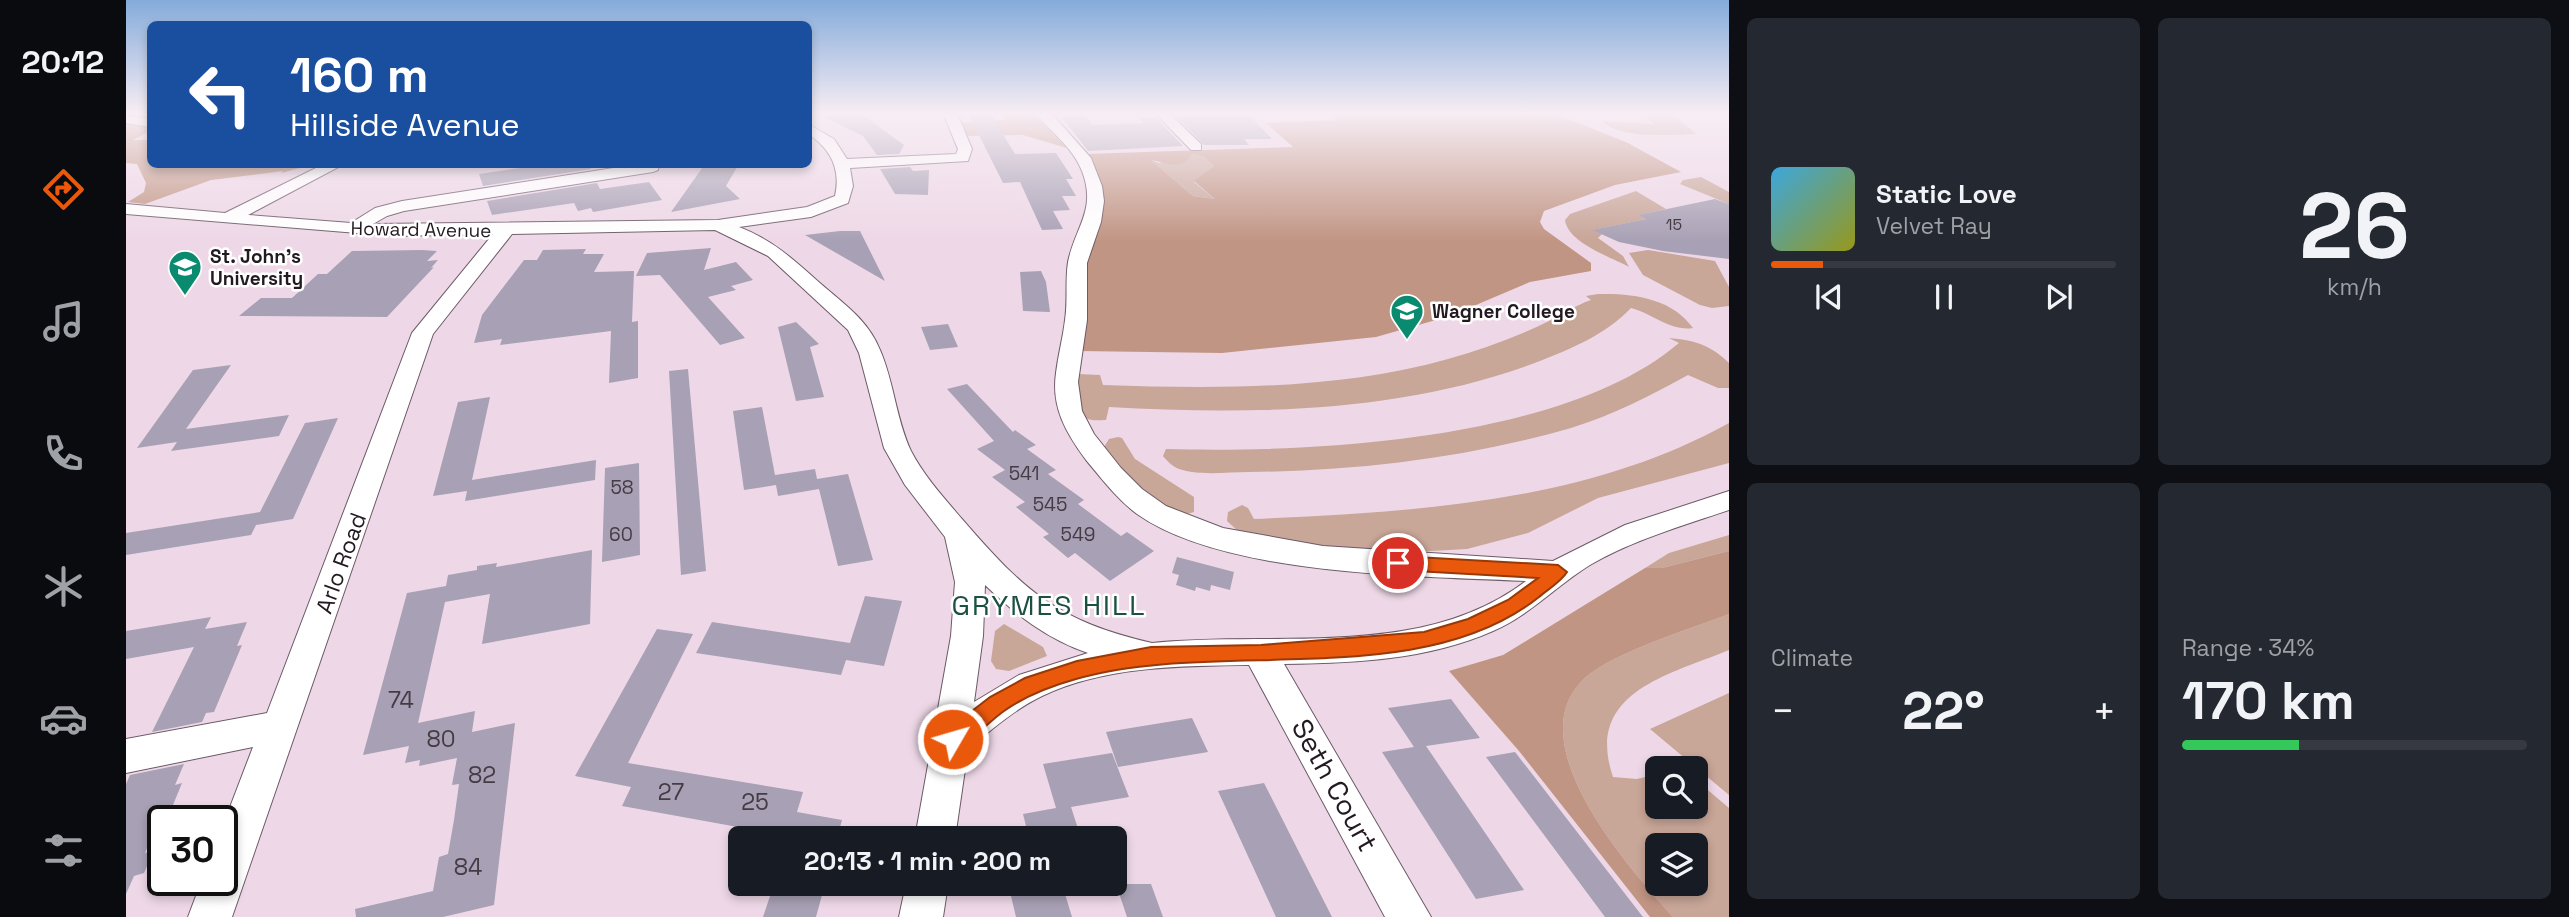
<!DOCTYPE html>
<meta charset="utf-8">
<style>
:root{--surface:#171b24;--page:#242831;--text:#f1f3f6;--muted:#9ea1a6;--line:#363941;--accent:#ea580c}
body{margin:0;font-family:"Space Grotesk",sans-serif;background:var(--page);color:var(--text);height:100vh;display:flex;flex-direction:column;font-size:26px;white-space:nowrap}
*{box-sizing:border-box;margin:0}
p{font-size:23px;color:var(--muted)}
.icon{flex:none;width:38px;height:38px;fill:none;stroke:currentColor;stroke-width:2;stroke-linecap:round;stroke-linejoin:round}
.map{position:relative;flex:1;overflow:hidden}
.panel{display:flex;flex-direction:column;gap:18px;padding:18px;background:#0d0f14;width:840px}
.panel>*{flex:none}
.guide{position:absolute;left:21px;top:21px;width:665px;height:147px;border-radius:10px;box-shadow:0 4px 10px #0003;background:#1a4fa0;color:#fff;overflow:hidden}
.controls{position:absolute;left:1519px;top:756px;display:grid;gap:14px}
.controls a{display:grid;place-items:center;width:63px;height:63px;border-radius:10px;background:var(--surface);box-shadow:0 4px 10px #0003;font-size:35px}
.speed{position:absolute;left:21px;top:805px;display:flex;gap:14px;font-size:35px;font-weight:700;text-align:center}
.speed>*{display:grid;place-content:center;width:91px;height:91px;border-radius:50%;background:var(--surface);box-shadow:0 4px 10px #0003;line-height:1}
.speed .limit{border:4px solid #111;border-radius:10px;background:#fff;color:#111}
.pin{position:absolute;display:grid;place-items:center;width:60px;height:60px;color:#fff;margin:-30px;border:4px solid #fff;border-radius:50%;box-shadow:0 2px 7px #0007}
.me{position:absolute;width:77px;margin:-38px;rotate:52deg;stroke-linejoin:round;filter:drop-shadow(0 0 5px #0008)}
.turn{display:flex;align-items:center;gap:24px;height:147px;padding:0 28px;font-size:32px}
.turn .icon{width:91px;height:91px;stroke-width:2.5}
.turn b{display:block;font-size:49px;line-height:60px}
.big{font-size:52px;font-weight:800;line-height:1.1}
.panel .widget{flex:1;display:flex;flex-direction:column;justify-content:center;gap:10px;min-width:0;padding:0 24px;border-radius:10px;background:var(--page)}
.panel .dial{align-items:center;gap:0}
.dial b{font-size:91px;line-height:1}
.song{display:flex;align-items:center;gap:21px}
.cover{width:84px;height:84px;border-radius:10px;background:linear-gradient(135deg,hsl(200 70% 55%),hsl(60 70% 35%))}
.played{height:7px;border-radius:4px;background:linear-gradient(90deg,var(--accent) 15%,var(--line) 15%)}
.keys{display:flex;justify-content:space-around;direction:ltr}
.heat{display:flex;justify-content:space-between;align-items:center;font-size:38px;direction:ltr}
.charge{height:10px;border-radius:5px;background:linear-gradient(90deg,#34c759 34%,var(--line) 0)}
.panel .tiles{flex:1;display:grid;gap:18px;grid-template-columns:repeat(2,1fr)}
.trip{position:absolute;left:602px;top:826px;width:399px;height:70px;border-radius:10px;background:var(--surface);box-shadow:0 4px 10px #0003;font-weight:800;line-height:70px;text-align:center}
main{display:flex;flex:1;min-height:0}
.tab-bar{display:flex;flex-direction:column;width:126px;justify-content:space-around;align-items:center;background:#090b0e;color:var(--muted)}
.tab-bar .icon{width:49px;height:49px}
.tab-bar .on{color:var(--accent)}
.tab-bar b{font-size:32px;color:var(--text)}
.map>svg:first-child{display:block}
.green{fill:#c8a698;fill-rule:evenodd}
.forest{fill:#c19583;fill-rule:evenodd}
.building{fill:#a8a0b4}
.lines{fill:none;stroke-linecap:round;stroke-linejoin:round}
.street-casing{stroke:#6c5a67;stroke-width:2}
.street{fill:#fff;fill-rule:evenodd}
.route{fill:#ea580c;stroke:#983908;stroke-width:2}
.labels{text-anchor:middle;stroke-width:5;stroke-linejoin:round;paint-order:stroke}
.far-number-label{font-size:16px;fill:#443c45}
.far-street-label{font-size:19px;fill:#221a20;stroke:#fff}
.far-poi-label{font-size:19px;font-weight:bold;fill:#221a20;stroke:#fff;text-anchor:start}
.number-label{font-size:19px;fill:#443c45}
.street-label{font-size:23px;fill:#221a20;stroke:#fff}
.near-number-label{font-size:23px;fill:#443c45}
.near-neighbourhood-label{font-size:28px;letter-spacing:2px;fill:#1c5042;stroke:#fff}
.near-street-label{font-size:28px;fill:#221a20;stroke:#fff}
</style>
<main>
<nav class="tab-bar">
<b>20:12</b>
<svg class="icon on" aria-label="directions" viewBox="0 0 24 24"><path d="M12 3l9 9-9 9-9-9zM9 14v-3h6M13 9l2 2-2 2"/></svg>
<svg class="icon" aria-label="music" viewBox="0 0 24 24"><path d="M9 18V5l10-2v13"/><circle cx="6" cy="18" r="3"/><circle cx="16" cy="16" r="3"/></svg>
<svg class="icon" aria-label="phone" viewBox="0 0 24 24"><path d="M5 4h4l2 5-3 2q2 4 5 5l2-3 5 2v4C11 20 4 13 5 4z"/></svg>
<svg class="icon" aria-label="climate" viewBox="0 0 24 24"><path d="M12 3v18M4 7l16 10M4 17L20 7"/></svg>
<svg class="icon" aria-label="car" viewBox="0 0 24 24"><path d="M5 17H2v-5l4-1 3-4h7l3 4 3 1v5h-3M9 17h6M6 11h13"/><circle cx="7" cy="17" r="2"/><circle cx="17" cy="17" r="2"/></svg>
<svg class="icon" aria-label="filters" viewBox="0 0 24 24"><path d="M4 7h16M4 17h16"/><circle cx="9" cy="7" r="2"/><circle cx="15" cy="17" r="2"/></svg>
</nav>
<div class="map">
<svg width="1603" height="917" viewBox="0 0 1603 917">
<rect width="100%" height="100%" fill="#eed8e7"/>
<path class="green" d="M1515,113C1548,113 1548,114 1570,134C1546,135 1492,139 1476,121L1528,124Z
M1066,154L1078,157L1088,166L1068,182L1089,199L1067,196L1025,160L1033,163Z
M1575,177L1603,192V204L1554,184L1557,180Z
M1510,191L1540,209L1513,215L1520,219L1467,230L1476,234L1472,238L1497,256L1503,267C1485,257 1442,243 1439,220L1444,214Z
M1522,250L1589,261L1603,287V306L1586,308L1574,305L1517,275L1503,253Z
M1472,294C1506,293 1546,298 1567,328C1546,332 1525,313 1505,308C1480,334 1447,348 1414,361C1278,413 1126,415 983,407L980,420C975,420 967,421 962,419C948,413 950,386 952,374L974,375L977,385C1090,389 1212,390 1322,359C1356,349 1391,337 1423,321C1437,314 1450,305 1465,300L1460,296Z
M1543,338C1568,340 1585,345 1603,363V388H1592L1562,375C1524,396 1487,415 1445,428C1340,458 1232,471 1123,472C1102,472 1073,476 1053,469C1047,467 1041,461 1037,456L1040,449C1186,453 1438,441 1553,343Z
M1603,423V463L1472,498L1402,533L1341,549L1287,552L1192,547L1112,531L1101,521L1102,512L1116,505L1122,508L1128,519C1288,512 1459,503 1603,423Z
M992,437L996,438L1009,459L1068,497V512L1054,516L1007,487L978,447L983,439Z
M1603,535V551L1536,568H1519L1543,553Z
M1603,614V650C1543,675 1458,692 1487,777L1511,779L1531,774V807H1570V780L1603,808V917H1547C1505,870 1395,748 1454,683C1480,654 1565,629 1603,614ZM1531,845H1570V884H1531Z
M878,624L917,647L921,656L883,671L870,669L865,661L869,631Z
M1603,693V795L1524,729Z"/>
<path class="forest" d="M875,113H907L941,148L897,135L839,136L833,123L880,120Z
M1202,113H1427L1500,142L1555,172L1489,185L1418,211L1414,222L1418,229L1465,263V271L1404,282L1324,316L1250,337L1096,353L951,351C953,325 951,296 956,270C967,217 998,210 959,154L1167,147L1140,123L1212,120ZM1066,154L1078,157L1088,166L1068,181L1089,199L1067,196L1025,160C1041,163 1056,171 1066,154Z
M0,122L24,126V131L7,140H24V164L185,165L155,173L157,171L85,180L19,204L2,202L18,192L20,183L11,164L0,163Z
M1603,551V614C1565,629 1480,654 1454,683C1395,748 1505,870 1547,917H1524L1393,751L1323,671L1377,655L1519,568H1536Z"/>
<path class="building" d="M690,113H734L778,145L773,154L751,155L737,136Z
M842,113H864L889,154L930,153L947,179H940L950,196H936L944,210L927,211L937,229L916,230L894,182L877,183Z
M959,116L967,125L1018,123L1014,118H1030L1057,146L962,151L936,117Z
M1124,116L1146,139H1118L1123,145H1078L1051,117Z
M422,164H463L465,169L357,186L353,174Z
M579,164H613L600,186L614,199L545,212Z
M784,167L787,171L803,170L802,195L769,194L754,169Z
M523,182L536,200L467,212L465,208L452,211L448,203L366,215L361,201L471,183L474,189Z
M1589,199L1603,204V259L1537,251L1493,242L1466,230L1520,219L1512,215Z
M714,231H734L759,281L679,235Z
M585,248L578,270L610,262L627,280L605,286L610,290L582,297L619,338L594,345L534,275L510,276L521,253Z
M460,249L457,254H478L468,272L508,271L506,322L512,321V378L483,383L485,331L374,345L376,339L348,343L356,315L398,260H411L417,250Z
M296,250L311,251L301,261L312,260L305,268L308,267L261,317L113,316L135,298H166L192,274H201L226,251Z
M915,271L920,282L924,312L897,311L894,272Z
M670,322L693,344L684,347L698,397L670,401L652,327Z
M822,324L832,347L804,350L795,327Z
M105,365L60,429L163,415L153,436L45,451L51,442L11,448L67,370Z
M562,369L580,571L555,575L543,371Z
M841,384L887,432L889,430L910,445L901,449L930,470L922,474L958,500L952,504L995,536L1001,532L1028,551L984,581L949,553L942,558L917,537L923,534L890,507L899,502L866,477L879,470L851,449L868,441L821,389Z
M364,397L346,480L470,460L469,480L339,501L341,491L307,496L332,402Z
M636,407L649,475L689,469L691,479L722,474L747,560L712,566L693,489L652,496L650,485L618,490L607,411Z
M212,418L167,519L130,525L125,535L0,555V533L134,512L179,423Z
M513,463L514,555L476,562L479,468Z
M466,550L464,624L356,644L364,594L319,602L292,723L349,711L346,732L389,723L368,905L317,917H230L229,909L307,891L313,857L322,854L328,820L333,784L326,785L331,758L293,766L294,760L279,763L283,746L237,755L281,593L320,586L322,575L351,570V566L371,563L370,567Z
M1051,557L1108,572L1104,590L1085,585L1084,591L1070,587L1069,591L1050,585L1053,575L1046,573Z
M739,596L776,601L758,666L720,660L715,675L570,653L586,622L724,643Z
M85,617L79,629L121,622L111,646L116,645L88,712L80,713L76,722L26,732L68,647L0,659V631Z
M531,629L567,634L502,763L677,792L671,812L716,820L711,838H672L496,806L505,787L449,776Z
M1325,699L1354,738L1300,746L1398,890L1350,899L1256,752L1288,747L1262,708Z
M1066,718L1082,752L992,767L980,732Z
M1389,752L1517,917H1479L1360,757Z
M986,753L1003,797L945,807L955,838H903L897,814L930,808L917,764Z
M58,764L49,785L56,783L47,805L39,806L19,853L28,851L18,873L8,876L0,894V784L4,775Z
M1138,783L1178,862L1206,917H1150L1092,791Z
M648,884H699L690,917H637Z
M916,884H936L946,917H890L885,896L918,890Z
M990,884H1025L1037,917H1001Z"/>
<g class="lines">
<defs>
<path id="street" d="M817,113H831L846,149L842,161L724,168L727,186L722,203L685,217L613,227C647,240 668,260 695,284C718,304 742,320 754,350C768,382 770,419 785,451C798,476 818,498 836,519C898,591 931,621 1026,643C1148,630 1295,661 1400,581C1293,576 1099,576 1011,514C991,499 976,479 960,460C940,433 925,407 930,373C932,355 937,338 939,320C942,301 939,281 942,262C949,227 971,210 956,171C946,146 925,133 910,113H925L965,158L976,186L978,201L975,222L961,263V320L952,382L956,411L968,434L995,468L1016,489L1040,506L1097,528L1197,546L1427,561L1499,525L1603,491V510C1556,526 1507,540 1464,565C1430,586 1404,615 1367,631C1301,660 1229,663 1158,664L1305,917H1259L1123,665C1055,666 979,666 916,696C889,709 865,730 842,749L829,838H789L825,636L829,582L819,537L779,485L758,448L733,353L722,330L642,256L589,230L386,234L307,334L106,917H62L76,880H96V828L127,747L0,773V739L141,713L286,333L367,234L268,236L0,214V204L99,213L198,164H218L122,215L225,223L249,208L276,201L513,164H533L532,170L527,172L278,211L261,216L247,224L592,220L681,207L709,196C715,169 705,149 682,134V124L708,139L721,159L830,154L832,149ZM859,585C889,614 921,639 962,653L893,675L848,702L857,636Z
M1029,113H1043L1075,144V150H1065Z
M0,115L24,119V127L0,123Z
M780,884H822L817,917H773Z"/>
</defs>
<use href="#street" class="street-casing"/>
<use href="#street" class="street"/>
</g>
<linearGradient id="sky" x2="0" y2="1"><stop stop-color="#85abda"/><stop offset="0.47" stop-color="#f7edf4"/><stop offset="1" stop-color="#f7edf4" stop-opacity="0"/></linearGradient>
<rect width="1603" height="241" fill="url(#sky)"/>
<path class="route" d="M1272,556L1432,565L1441,572C1435,582 1422,589 1413,597C1293,693 1091,638 950,679C925,686 899,696 878,711C861,723 846,742 827,749L819,746L816,739L819,732L864,697L899,678L951,661L1025,647L1135,645L1298,632L1342,619L1382,600L1412,578L1272,570L1263,563Z"/>
<defs>
<symbol id="university-pin" viewBox="-11 -11 22 30"><path d="M0 17L-7.5 6A9.5 9.5 0 1 1 7.5 6Z" fill="#0a8b70" stroke="#fff"/><path d="M0-5L7-2L0 1L-7-2ZM-4 1L0 2.5L4 1V4Q0 6-4 4Z" fill="#fff"/></symbol>
</defs>
<g fill-rule="evenodd">
<use href="#university-pin" x="40" y="248" width="38" height="52"/>
<use href="#university-pin" x="1262" y="292" width="38" height="52"/>
</g>
<g class="labels">
<g class="far-number-label">
<text x="1548" y="230">15</text>
</g>
<g class="far-street-label">
<text transform="translate(295 229) rotate(1)" y="7">Howard Avenue</text>
</g>
<g class="far-poi-label">
<text x="84" y="263">St. John's<tspan x="84" dy="22">University</tspan></text>
<text x="1306" y="318">Wagner College</text>
</g>
<g class="number-label">
<text x="898" y="480">541</text>
<text x="496" y="494">58</text>
<text x="924" y="511">545</text>
<text x="495" y="541">60</text>
<text x="952" y="541">549</text>
</g>
<g class="street-label">
<text transform="translate(215 563) rotate(-70)" y="8">Arlo Road</text>
</g>
<g class="near-number-label">
<text x="275" y="708">74</text>
<text x="315" y="747">80</text>
<text x="356" y="783">82</text>
<text x="545" y="800">27</text>
<text x="629" y="810">25</text>
<text x="342" y="875">84</text>
</g>
<g class="near-neighbourhood-label">
<text x="923" y="615">GRYMES HILL</text>
</g>
<g class="near-street-label">
<text transform="translate(1209 785) rotate(61)" y="10">Seth Court</text>
</g>
</g>
</svg>
<div class="controls">
<a><svg class="icon" aria-label="search" viewBox="0 0 24 24"><circle cx="10" cy="10" r="6"/><path d="M15 15l6 6"/></svg></a>
<a><svg class="icon" aria-label="layers" viewBox="0 0 24 24"><path d="M12 4l9 5-9 5-9-5zM3 14l9 5 9-5"/></svg></a>
</div>
<div class="speed"><div class="limit">30</div></div>
<div class="pin" style="left:1272px;top:563px;background:#d93025"><svg class="icon" aria-label="arrive" viewBox="0 0 24 24"><path d="M6 21V4h12l-3 4 3 4H6"/></svg></div>
<svg class="me" style="left:827px;top:739px" viewBox="-20 -20 40 40"><circle r="17" fill="#ea580c" stroke="#fff" stroke-width="3"/><path d="M0-11L8 9 0 5-8 9z" fill="#fff"/></svg>
<div class="trip">20:13 · 1 min · 200 m</div>
<div class="guide">
<div class="turn"><svg class="icon" aria-label="left" viewBox="0 0 24 24"><path d="M17 20v-9H6M10 6l-5 5 5 5"/></svg><div><b>160 m</b>Hillside Avenue</div></div>
</div>
</div>
<section class="panel">
<div class="tiles">
<div class="widget">
<div class="song"><i class="cover"></i><div><b>Static Love</b><p>Velvet Ray</p></div></div>
<div class="played"></div>
<div class="keys"><svg class="icon" aria-label="previous" viewBox="0 0 24 24"><path d="M18 5L8 12l10 7zM5 5v14"/></svg><svg class="icon" aria-label="pause" viewBox="0 0 24 24"><path d="M8 5v14M16 5v14"/></svg><svg class="icon" aria-label="next" viewBox="0 0 24 24"><path d="M6 5l10 7-10 7zM19 5v14"/></svg></div>
</div>
<div class="widget dial"><b>26</b><p>km/h</p></div>
<div class="widget"><p>Climate</p>
<div class="heat"><a>−</a><b class="big">22°</b><a>+</a></div>
</div>
<div class="widget"><p>Range · 34%</p><b class="big">170 km</b><div class="charge"></div></div>
</div>
</section>
</main>
